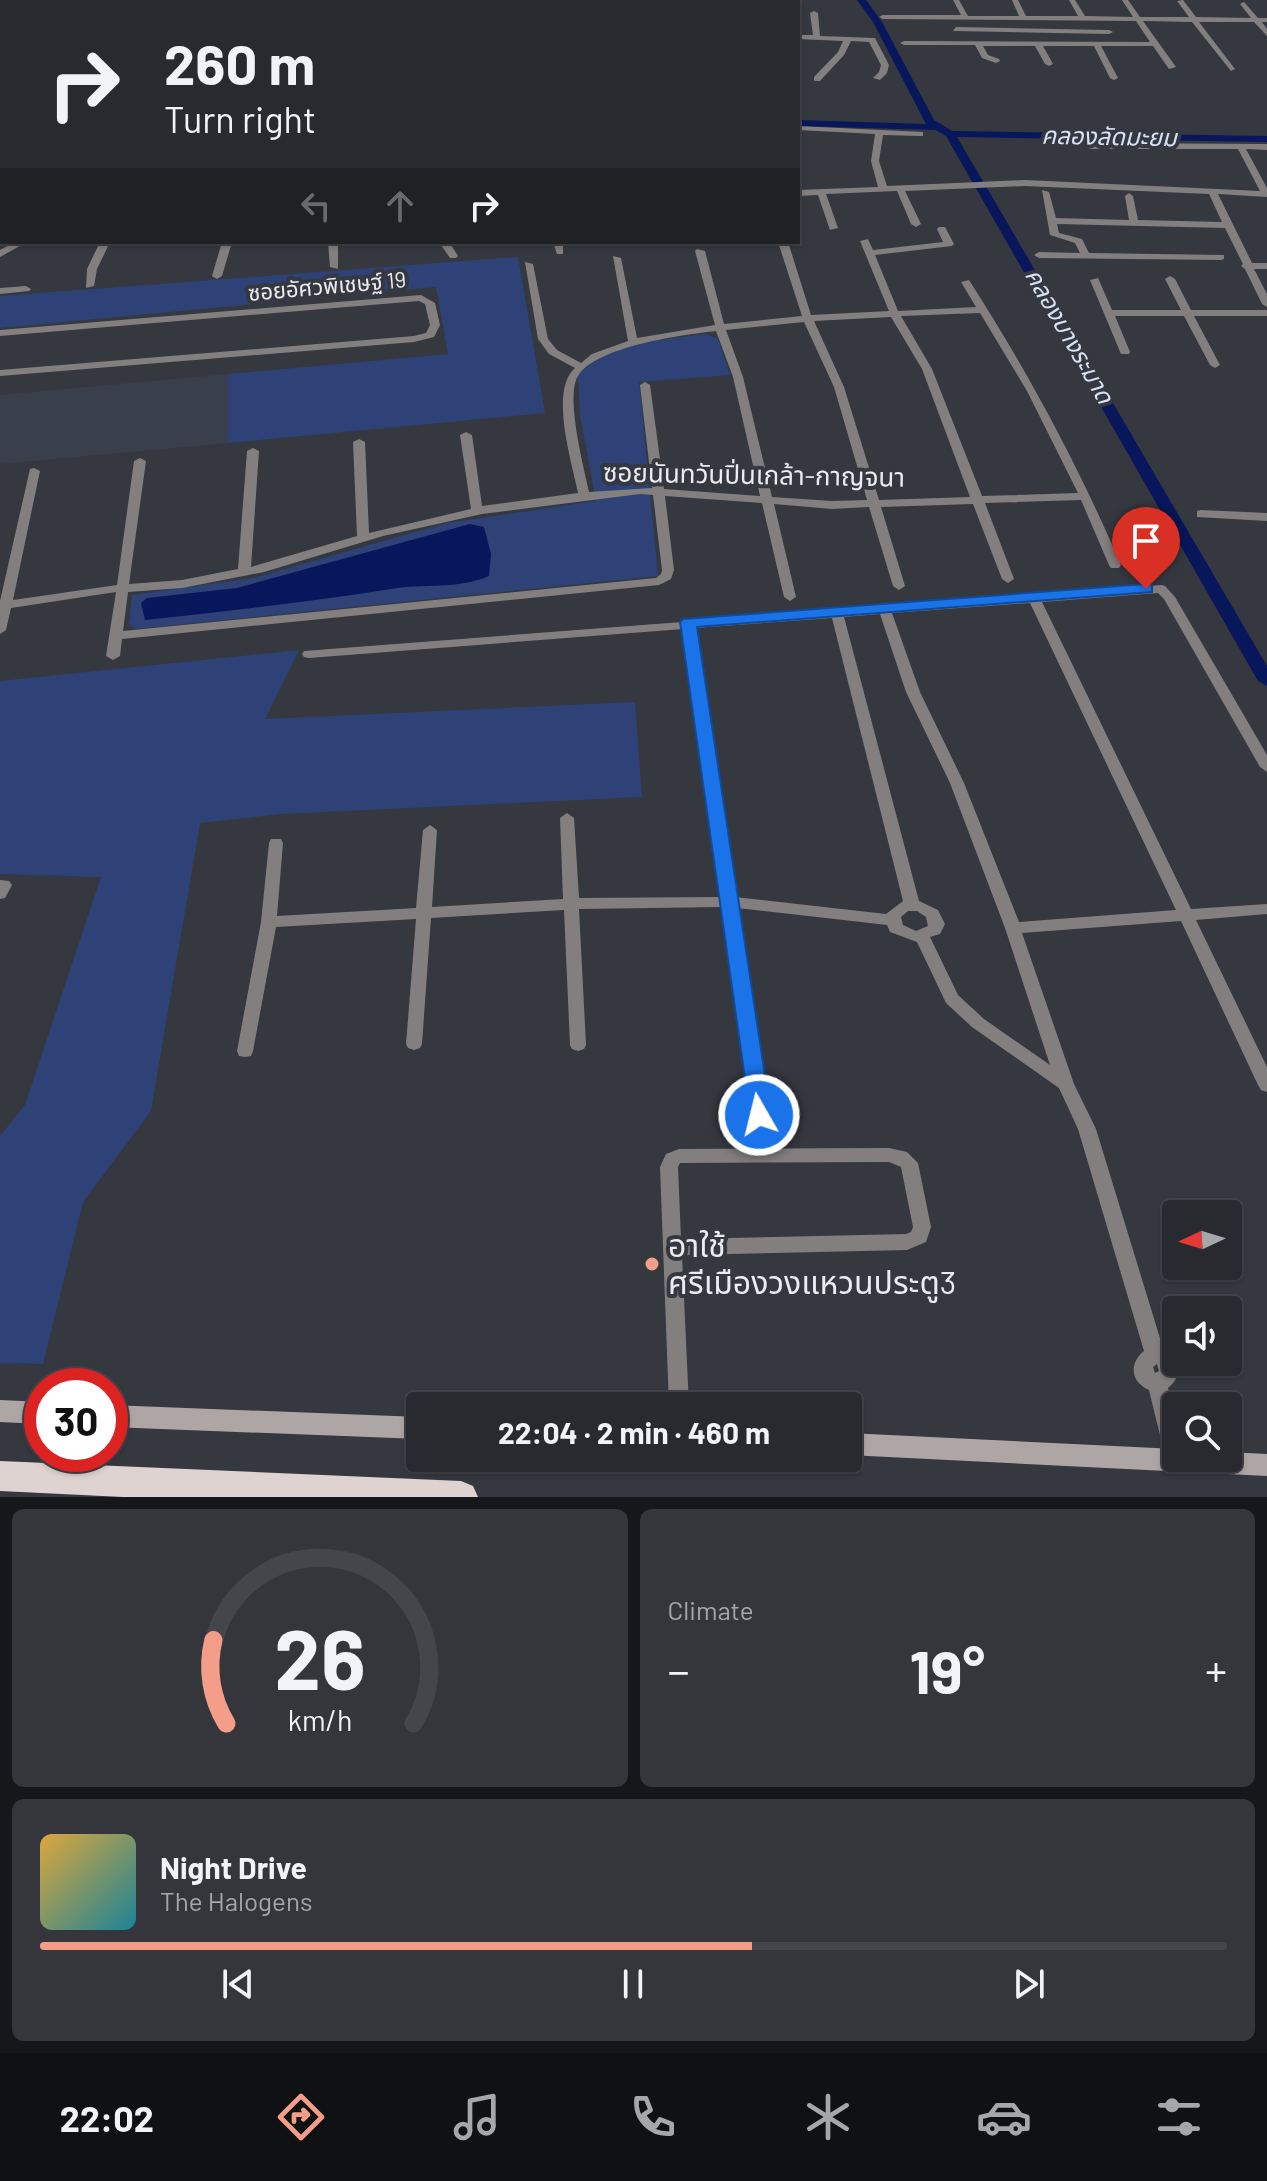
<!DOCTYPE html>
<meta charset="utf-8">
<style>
:root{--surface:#282a2f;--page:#34363b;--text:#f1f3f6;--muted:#a5a7aa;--line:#44464b;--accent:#f49e8a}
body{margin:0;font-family:Barlow,"Noto Sans Thai",sans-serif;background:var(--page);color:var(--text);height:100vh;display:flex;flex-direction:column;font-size:30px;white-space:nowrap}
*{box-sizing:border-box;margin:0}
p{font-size:26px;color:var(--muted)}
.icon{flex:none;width:44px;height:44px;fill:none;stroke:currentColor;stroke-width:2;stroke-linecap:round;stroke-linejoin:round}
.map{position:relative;height:1497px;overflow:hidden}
.panel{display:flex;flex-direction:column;gap:12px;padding:12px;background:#16171a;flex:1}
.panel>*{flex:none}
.top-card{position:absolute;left:0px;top:0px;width:800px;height:244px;box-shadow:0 2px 6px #0004,0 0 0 2px var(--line);background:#282a2f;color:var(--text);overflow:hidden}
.needle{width:52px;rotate:266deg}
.buttons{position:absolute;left:1162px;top:1200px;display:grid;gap:16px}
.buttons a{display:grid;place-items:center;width:80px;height:80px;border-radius:8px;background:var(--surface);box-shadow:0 2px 6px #0004,0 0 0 2px var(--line);font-size:40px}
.speed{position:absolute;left:24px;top:1368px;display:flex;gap:16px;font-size:40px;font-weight:700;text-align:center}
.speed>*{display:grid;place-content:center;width:104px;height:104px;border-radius:50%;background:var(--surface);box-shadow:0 2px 6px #0004,0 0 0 2px var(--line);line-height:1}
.speed .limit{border:12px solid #d22;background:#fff;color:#111}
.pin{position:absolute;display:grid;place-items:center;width:68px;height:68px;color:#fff;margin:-82px -34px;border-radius:50% 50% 50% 0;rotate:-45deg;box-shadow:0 0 8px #0007}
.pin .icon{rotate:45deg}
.me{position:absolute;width:88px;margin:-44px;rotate:352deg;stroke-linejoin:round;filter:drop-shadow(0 0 6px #0008)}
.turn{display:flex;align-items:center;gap:28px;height:168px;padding:0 32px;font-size:36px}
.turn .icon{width:104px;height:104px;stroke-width:2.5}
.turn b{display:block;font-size:56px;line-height:68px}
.lanes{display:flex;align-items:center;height:76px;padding:0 32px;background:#0003;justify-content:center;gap:40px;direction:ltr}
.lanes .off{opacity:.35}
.big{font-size:60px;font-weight:700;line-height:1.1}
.panel .card{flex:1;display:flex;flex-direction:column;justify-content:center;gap:12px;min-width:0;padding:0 28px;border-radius:12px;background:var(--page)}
.panel .dial{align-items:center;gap:0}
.dial svg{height:208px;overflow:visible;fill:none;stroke:var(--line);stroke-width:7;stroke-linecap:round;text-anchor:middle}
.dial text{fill:var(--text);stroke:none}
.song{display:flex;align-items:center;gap:24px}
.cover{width:96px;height:96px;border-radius:12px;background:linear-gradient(135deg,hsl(40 70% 55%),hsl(190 70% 35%))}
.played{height:8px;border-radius:4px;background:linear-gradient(90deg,var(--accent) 60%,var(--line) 60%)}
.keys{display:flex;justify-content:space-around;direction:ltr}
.heat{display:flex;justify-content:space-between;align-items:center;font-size:44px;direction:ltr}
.panel .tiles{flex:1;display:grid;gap:12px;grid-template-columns:1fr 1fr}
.card:last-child{grid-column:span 2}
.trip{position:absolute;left:406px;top:1392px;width:456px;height:80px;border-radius:8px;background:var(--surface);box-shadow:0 2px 6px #0004,0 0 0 2px var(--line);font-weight:700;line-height:80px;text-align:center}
.menu{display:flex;height:128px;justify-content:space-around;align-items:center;background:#101113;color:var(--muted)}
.menu .icon{width:56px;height:56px}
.menu .selected{color:var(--accent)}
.menu b{font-size:36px;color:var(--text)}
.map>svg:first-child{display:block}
.built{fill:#3a3f4c}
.green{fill:#2e4278}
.water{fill:#08165b}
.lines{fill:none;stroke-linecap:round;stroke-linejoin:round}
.canal{fill:#08165b;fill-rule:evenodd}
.minor{fill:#837f7e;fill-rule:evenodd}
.secondary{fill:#aea6a5;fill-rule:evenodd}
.trunk{fill:#ded3d0;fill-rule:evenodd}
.route{fill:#1a73e8;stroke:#114b97;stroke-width:2}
.poi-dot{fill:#f49e8a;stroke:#35383f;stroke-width:3}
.labels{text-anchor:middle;stroke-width:8;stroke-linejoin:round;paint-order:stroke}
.far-street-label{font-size:22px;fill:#eaecf1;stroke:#35383f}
.far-water-label{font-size:24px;font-style:italic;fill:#d8e2f7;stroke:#35383f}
.street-label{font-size:26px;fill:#eaecf1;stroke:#35383f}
.near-poi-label{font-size:32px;fill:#eaecf1;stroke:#35383f;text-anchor:start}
</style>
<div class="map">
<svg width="1267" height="1497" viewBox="0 0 1267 1497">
<rect width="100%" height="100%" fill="#35383f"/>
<path class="built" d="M228,374V443L0,464V395Z"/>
<path class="green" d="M518,257L545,413L228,443V374L448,354L436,287L0,328V296Z
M706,334L718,339L730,375L639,382L658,576L136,629L129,624L132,595L253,578L447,523L596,501L580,415L578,375C611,342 661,340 706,334Z
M299,650L265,719L635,702L642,797L281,814L200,823L151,1111L83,1202L43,1364L0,1363V1136L25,1105L101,877L0,874V681Z"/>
<path class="water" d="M470,524L484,527L491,554L489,576C456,590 425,583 391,589C309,602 227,611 145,620L141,603L147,598L237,588Z"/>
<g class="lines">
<path class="canal" d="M857,0H866L882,22L934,120L952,131L1267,136V142L957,137L1267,666V686L1258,681L946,136L936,130L798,126V120L926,124L873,22Z
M0,70H2V76H0Z"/>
<path class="minor" d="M953,0H959L968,16H1019L1012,0H1018L1026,16H1078L1069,0H1075L1085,16L1133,17L1122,0H1128L1140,17H1189L1177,1L1183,0L1196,17L1251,18L1240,4L1244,2L1258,18H1267V22H1262L1267,29V36L1254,22H1199L1235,69L1231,71L1192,22L1143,21L1176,67L1169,69L1153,46H1101L1118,78L1114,80L1110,78L1094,46H1043L1053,64L1049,66L1045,64L1035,46H983L988,55L999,59L1000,61L996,63L982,58L975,45H904L900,43L904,41L1150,42L1136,21L883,19L879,17L883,15H961Z
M814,11L818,13L820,36L875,38L889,65L887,73L880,80L873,78L879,72L881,65L869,42L851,41L844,55L820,81H814V77L838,52L843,41L798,39V35H813L810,13Z
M0,16H2L0,21Z
M956,27L1109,30L1113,32L1109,34L953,31Z
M0,49H2V53H0Z
M798,126L923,132V136H920L883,135L879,161L887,186L1025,180L1260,191L1238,149H1090L1086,146L1090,143L1267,144V150L1246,149L1267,188V197L1218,194L1252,263H1267V269H1254L1267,294V307L1262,304L1245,269L1241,266L1243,264L1225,228L1057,224L1059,233L1082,239L1089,253L1224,255V259L1221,260L1039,258L1034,255L1039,252L1080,253L1075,243L1050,235L1042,190L1049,192L1056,218L1129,220L1125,196L1129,193L1133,196L1138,220L1222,222L1209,194L1025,186L905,191L921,224L916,227L911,224L897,191L826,194L838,228L830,230L818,195L798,196V190L878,187L871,161L875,134L798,130Z
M0,190H2V196H0Z
M939,227H945L954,244L952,246L875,255L898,311L976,307L961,282L969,280C1028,372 1078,465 1121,565L1119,568H1111L1109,565L1081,500L985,503L1014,579L1008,583L1002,579L973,504L881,507L905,586L899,590L893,586L869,507L832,509L774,504L796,597L790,601L784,597L762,503L665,496L674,570L671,579L659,585L122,639L120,656L113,660L106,656L116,592L11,608L6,630L0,634V601L30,469L34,468L40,471L13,600L117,585L134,461L140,458L146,461L129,584L182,580L238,569L247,451L253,448L259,451L251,567L357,536L353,442L359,439L365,442L369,533L471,509L460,435L466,432L472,435L482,506L578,493C572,463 549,390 575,368L549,354L538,339L525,262L533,264L548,339L557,350L581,363L592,354L628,341L613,256L621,258L637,338L715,325L695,251L697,249L705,251L724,324L802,316L779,245L784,242L789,245L811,315L889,311L860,241L868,239L873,250L943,242L937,229ZM980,313L1027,391L1078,493L982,496L932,369L901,316ZM891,317L922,369L970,497L879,500L844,387L814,321ZM804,322L834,387L867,500L832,501L772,497L743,377L726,330ZM716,331L733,377L760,496L664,489L650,385L645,382L640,385L652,488L589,492C584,468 565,397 578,376C597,346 682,335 716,331ZM640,494L653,495L662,570L661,574L656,578L123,631L128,592L182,588L264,572L383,536L482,514Z
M15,242H27L0,257V250Z
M100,242H110L97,269L94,286L86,288L87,269Z
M222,242H232L222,276L217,279L212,276Z
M328,242H338V269L330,267Z
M439,242H449L458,256L456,258H450Z
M553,242H563V254H557Z
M1170,276L1175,279L1191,310H1267V316H1194L1220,365L1215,368L1210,365L1184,316H1115L1130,352L1129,354H1121L1090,280L1098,278L1112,310H1181L1165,279Z
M26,286L31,289L29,291L0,294V288Z
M421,295L435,303L440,325L434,337L414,342L0,376V370L414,336L426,333L430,325L425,304L419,301L0,336V330Z
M1201,510L1267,513V521L1197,517V511Z
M1161,585L1165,586L1175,597L1267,755V772L1260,767L1164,599L1158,593L1042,602L1191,909L1267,904V914L1196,920L1267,1067V1092L1261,1090L1258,1085L1181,921L1022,933L1074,1084L1096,1129L1163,1348C1181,1356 1184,1375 1168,1388L1176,1421V1458H1185L1182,1468L1175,1471L1168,1468L1149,1390C1130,1382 1129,1363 1144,1351L1078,1129L1059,1088L972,1027L946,1003L917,942L890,932L887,925L737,908L768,1115L765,1120L759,1122L753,1120L750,1115L721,907L579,909L586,1045L584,1049L578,1051L572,1049L570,1045L564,910L431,918L422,1044L420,1048L414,1050L408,1048L406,1044L416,919L276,927L253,1051L251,1056L245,1057L239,1056L237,1051L261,922L269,843L271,839H281L283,843L277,916L416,908L423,830L430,825L437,830L432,907L563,899L560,818L567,813L574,818L579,898L720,897L683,629L309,658L304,657L302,654L304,651L682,622L688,618L694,621ZM1030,603L1176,910L1019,922L964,783L920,692L892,613ZM880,614L906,692L950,783L1005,928L1050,1065L984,1019L958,995L930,937L940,934L945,924L938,910L919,901L844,617ZM832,618L903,901L886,914L735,897L695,628ZM908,911H917L926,917L928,926L916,931L903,925L901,917ZM1157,1364L1159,1371L1155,1373L1153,1367Z
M0,880L9,881L12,885L5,898L0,899Z
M889,1148L907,1152L918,1163L931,1227L926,1242L907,1250L682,1255L689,1406H669L660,1167L666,1154L679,1149ZM889,1162L901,1167L913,1227L911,1232L906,1234L681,1239L678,1167L680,1163Z"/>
<path class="secondary" d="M0,1400L42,1402V1424L0,1422Z
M110,1405L420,1417V1439L110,1427Z
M848,1433L1176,1449V1458H1228V1452L1267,1454V1476L848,1455Z"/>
<path class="trunk" d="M0,1461L461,1481L473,1486L478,1497H123L0,1491Z"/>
</g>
<path class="route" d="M1146,584L1152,585V592L697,627L771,1115L767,1121H751L680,622L683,619Z"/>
<circle class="poi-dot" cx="652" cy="1264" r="8"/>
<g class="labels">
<g class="far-street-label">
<text transform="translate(327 286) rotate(-5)" y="8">ซอยอัศวพิเชษฐ์ 19</text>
</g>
<g class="far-water-label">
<text transform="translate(1109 137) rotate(1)" y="8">คลองลัดมะยม</text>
<text transform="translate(1069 336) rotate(60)" y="8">คลองบางระมาด</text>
</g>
<g class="street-label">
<text transform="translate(754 475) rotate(1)" y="9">ซอยนันทวันปิ่นเกล้า-กาญจนา</text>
</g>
<g class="near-poi-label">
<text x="668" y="1257">อาใช้<tspan x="668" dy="37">ศรีเมืองวงแหวนประตู3</tspan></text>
</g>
</g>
</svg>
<div class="buttons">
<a><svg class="needle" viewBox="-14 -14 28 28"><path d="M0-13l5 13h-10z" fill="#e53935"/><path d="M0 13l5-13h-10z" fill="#a5a7aa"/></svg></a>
<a><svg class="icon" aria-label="sound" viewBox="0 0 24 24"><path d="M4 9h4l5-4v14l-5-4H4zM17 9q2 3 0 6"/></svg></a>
<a><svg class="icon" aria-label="search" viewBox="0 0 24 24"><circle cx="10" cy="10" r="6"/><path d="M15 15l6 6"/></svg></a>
</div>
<div class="speed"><div class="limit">30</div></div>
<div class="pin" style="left:1146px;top:589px;background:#d93025"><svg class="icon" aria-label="arrive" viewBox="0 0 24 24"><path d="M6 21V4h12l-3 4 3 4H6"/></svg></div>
<svg class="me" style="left:759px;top:1115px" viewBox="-20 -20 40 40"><circle r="17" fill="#1a73e8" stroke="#fff" stroke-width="3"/><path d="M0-11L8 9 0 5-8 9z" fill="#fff"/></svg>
<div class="trip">22:04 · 2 min · 460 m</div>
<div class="top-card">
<div class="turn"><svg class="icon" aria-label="right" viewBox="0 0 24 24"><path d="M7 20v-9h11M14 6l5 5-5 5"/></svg><div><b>260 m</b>Turn right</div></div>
<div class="lanes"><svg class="icon off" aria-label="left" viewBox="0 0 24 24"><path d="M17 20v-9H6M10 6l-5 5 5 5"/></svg><svg class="icon off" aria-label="ahead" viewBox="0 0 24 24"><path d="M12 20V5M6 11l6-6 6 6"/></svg><svg class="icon" aria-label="right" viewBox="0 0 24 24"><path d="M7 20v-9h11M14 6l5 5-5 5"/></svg></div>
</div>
</div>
<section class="panel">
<div class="tiles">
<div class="card dial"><svg viewBox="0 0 100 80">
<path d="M14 69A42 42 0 1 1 86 69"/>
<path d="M14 69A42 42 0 0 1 9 37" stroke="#f49e8a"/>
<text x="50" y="56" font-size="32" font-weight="700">26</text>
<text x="50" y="72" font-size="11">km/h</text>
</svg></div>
<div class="card"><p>Climate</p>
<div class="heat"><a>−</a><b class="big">19°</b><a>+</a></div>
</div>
<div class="card">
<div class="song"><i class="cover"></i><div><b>Night Drive</b><p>The Halogens</p></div></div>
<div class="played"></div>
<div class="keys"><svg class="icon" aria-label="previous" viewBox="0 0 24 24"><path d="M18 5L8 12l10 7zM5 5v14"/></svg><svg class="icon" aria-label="pause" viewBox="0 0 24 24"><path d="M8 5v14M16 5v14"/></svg><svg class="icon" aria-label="next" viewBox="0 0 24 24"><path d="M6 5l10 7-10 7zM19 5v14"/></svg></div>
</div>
</div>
</section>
<nav class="menu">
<b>22:02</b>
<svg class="icon selected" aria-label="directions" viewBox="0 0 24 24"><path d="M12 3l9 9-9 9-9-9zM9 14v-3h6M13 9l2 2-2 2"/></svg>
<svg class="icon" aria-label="music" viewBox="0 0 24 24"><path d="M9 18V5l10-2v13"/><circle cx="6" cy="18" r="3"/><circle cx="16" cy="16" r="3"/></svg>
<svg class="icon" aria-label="phone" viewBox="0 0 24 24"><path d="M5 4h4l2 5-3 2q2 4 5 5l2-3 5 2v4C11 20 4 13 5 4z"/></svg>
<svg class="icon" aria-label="climate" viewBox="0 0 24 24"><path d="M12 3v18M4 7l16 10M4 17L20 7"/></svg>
<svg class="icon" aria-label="car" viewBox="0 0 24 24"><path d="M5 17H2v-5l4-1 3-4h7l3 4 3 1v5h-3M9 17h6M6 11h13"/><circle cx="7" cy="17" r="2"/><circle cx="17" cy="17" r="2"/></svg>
<svg class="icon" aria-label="filters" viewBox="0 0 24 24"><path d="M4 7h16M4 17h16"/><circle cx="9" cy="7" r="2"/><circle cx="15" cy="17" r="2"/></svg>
</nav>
